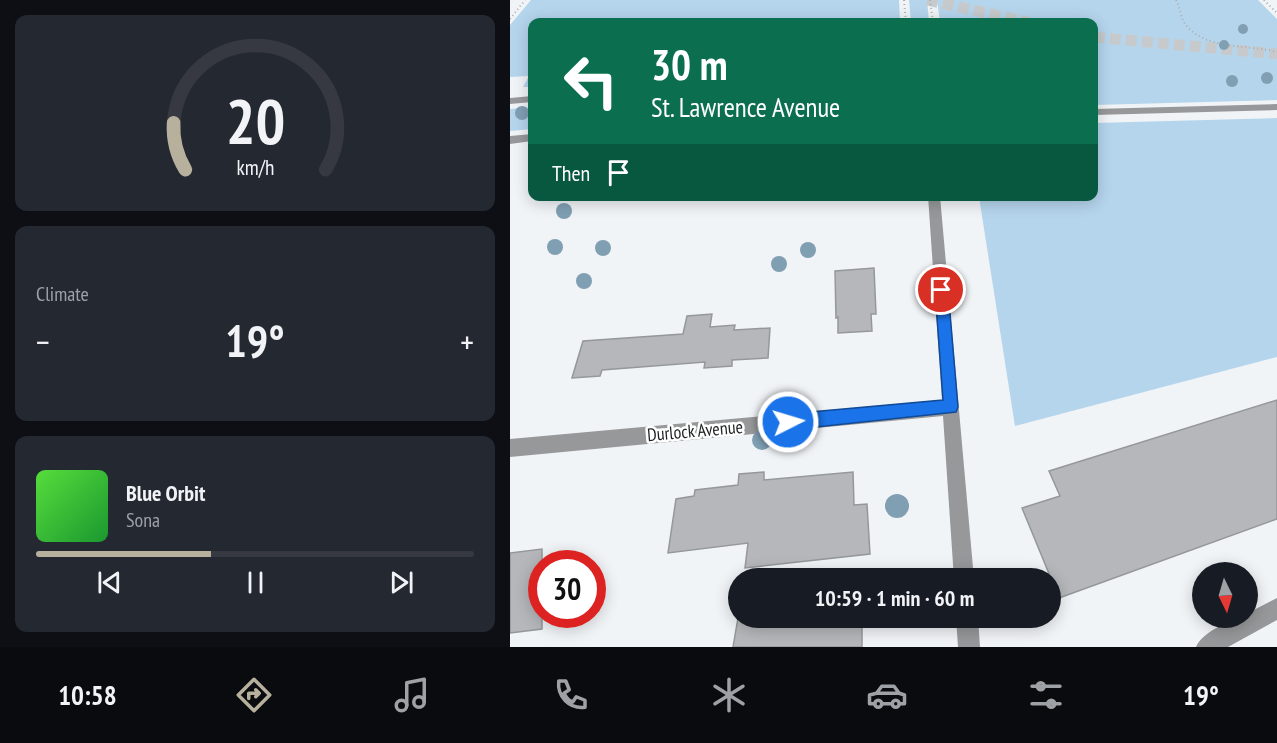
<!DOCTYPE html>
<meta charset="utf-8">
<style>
:root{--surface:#171b24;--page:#242831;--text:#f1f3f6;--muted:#9ea1a6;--line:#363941;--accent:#b7b09c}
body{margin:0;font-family:"PT Sans Narrow",sans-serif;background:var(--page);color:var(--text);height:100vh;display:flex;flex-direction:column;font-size:22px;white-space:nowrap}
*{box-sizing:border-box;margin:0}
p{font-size:20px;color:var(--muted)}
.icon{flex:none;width:33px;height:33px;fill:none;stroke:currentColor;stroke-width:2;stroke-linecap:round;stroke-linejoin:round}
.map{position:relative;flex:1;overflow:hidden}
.side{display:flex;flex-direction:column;gap:15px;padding:15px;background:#0d0f14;width:510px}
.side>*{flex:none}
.top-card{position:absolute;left:18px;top:18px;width:570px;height:183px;border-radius:12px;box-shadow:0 3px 15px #0003;background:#0b6e4f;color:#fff;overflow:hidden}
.needle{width:39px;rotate:175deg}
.controls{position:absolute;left:682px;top:562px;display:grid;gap:12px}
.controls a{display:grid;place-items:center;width:66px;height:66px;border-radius:50%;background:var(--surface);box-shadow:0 3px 15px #0003;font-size:30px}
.speed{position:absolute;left:18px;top:550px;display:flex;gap:12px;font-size:30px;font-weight:700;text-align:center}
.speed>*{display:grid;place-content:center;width:78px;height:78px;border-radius:50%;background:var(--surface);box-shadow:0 3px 15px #0003;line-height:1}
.speed .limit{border:9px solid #d22;background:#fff;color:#111}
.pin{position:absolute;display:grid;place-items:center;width:51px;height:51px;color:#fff;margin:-26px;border:3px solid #fff;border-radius:50%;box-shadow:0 2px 6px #0007}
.me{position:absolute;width:66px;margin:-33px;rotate:85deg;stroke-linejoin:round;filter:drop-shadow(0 0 4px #0008)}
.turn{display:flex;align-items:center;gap:21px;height:126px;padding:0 24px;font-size:27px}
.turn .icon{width:78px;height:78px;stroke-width:2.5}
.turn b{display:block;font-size:42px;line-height:51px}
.then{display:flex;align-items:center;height:57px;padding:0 24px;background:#0003;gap:12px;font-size:22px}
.big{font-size:45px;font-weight:700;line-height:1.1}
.side .tile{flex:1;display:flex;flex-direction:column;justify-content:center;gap:9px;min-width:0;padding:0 21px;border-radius:12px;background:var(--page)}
.side .dial{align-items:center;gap:0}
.dial svg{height:156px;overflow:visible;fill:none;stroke:var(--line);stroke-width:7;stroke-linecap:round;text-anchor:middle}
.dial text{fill:var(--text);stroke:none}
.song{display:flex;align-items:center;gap:18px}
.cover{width:72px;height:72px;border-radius:9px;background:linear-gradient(135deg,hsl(110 70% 55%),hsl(130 70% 35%))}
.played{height:6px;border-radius:3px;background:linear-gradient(90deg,var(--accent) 40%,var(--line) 40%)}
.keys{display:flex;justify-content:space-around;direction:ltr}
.heat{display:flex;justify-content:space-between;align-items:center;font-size:33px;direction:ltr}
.trip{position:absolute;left:218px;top:568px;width:333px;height:60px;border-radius:30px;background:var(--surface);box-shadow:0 3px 15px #0003;font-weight:700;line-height:60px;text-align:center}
.tab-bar{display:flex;height:96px;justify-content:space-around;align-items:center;background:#090b0e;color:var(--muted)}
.tab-bar .icon{width:42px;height:42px}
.tab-bar .current{color:var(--accent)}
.tab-bar b{font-size:27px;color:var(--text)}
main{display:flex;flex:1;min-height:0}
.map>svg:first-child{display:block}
.green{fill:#b5d5ed}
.building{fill:#b5b7ba;stroke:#95989a;stroke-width:1.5}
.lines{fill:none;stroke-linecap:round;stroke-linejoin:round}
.highway-tunnel{stroke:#c7cacc;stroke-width:11;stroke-dasharray:11 5;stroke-linecap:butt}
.path{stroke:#abadb0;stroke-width:2;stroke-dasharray:1 3;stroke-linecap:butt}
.lane{fill:#979899;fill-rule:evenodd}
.street{fill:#979899;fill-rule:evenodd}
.tree{fill:#809fb3}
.route{fill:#1a73e8;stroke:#114b97;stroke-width:1.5}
.labels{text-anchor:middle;stroke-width:5;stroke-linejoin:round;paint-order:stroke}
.street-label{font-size:18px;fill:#1f2021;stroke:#fff}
</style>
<main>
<section class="side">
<div class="tile dial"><svg viewBox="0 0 100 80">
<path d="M14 69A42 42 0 1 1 86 69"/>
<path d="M14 69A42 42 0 0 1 8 45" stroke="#b7b09c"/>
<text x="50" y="56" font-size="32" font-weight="700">20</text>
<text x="50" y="72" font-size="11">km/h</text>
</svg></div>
<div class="tile"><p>Climate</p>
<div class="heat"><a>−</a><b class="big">19°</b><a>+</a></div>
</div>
<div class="tile">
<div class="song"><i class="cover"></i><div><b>Blue Orbit</b><p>Sona</p></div></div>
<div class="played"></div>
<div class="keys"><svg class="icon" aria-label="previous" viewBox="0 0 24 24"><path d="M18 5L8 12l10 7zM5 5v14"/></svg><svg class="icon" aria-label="pause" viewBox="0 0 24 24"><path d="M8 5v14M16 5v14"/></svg><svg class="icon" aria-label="next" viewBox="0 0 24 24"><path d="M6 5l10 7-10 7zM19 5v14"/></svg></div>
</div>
</section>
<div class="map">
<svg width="767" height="647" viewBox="0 0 767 647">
<rect width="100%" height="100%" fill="#f1f4f7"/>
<path class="green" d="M21,0H389L390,22H22V87H13L19,76L0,77V25Z
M399,0H417L419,22H401Z
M427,0H748L767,19V100L584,105V22H430Z
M22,107V129L0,131V109Z
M767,118V357L505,426L469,197L584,196V123Z"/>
<path class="building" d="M364,268L366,314H361L362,331L328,333V317L326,318L325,271Z
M202,314L200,327L225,325L224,330L260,328L258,358L222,360V366L194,368L195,362L92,370L90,376L62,378L73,341L173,334L177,316Z
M767,400V519L549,598L512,508L550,496L539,471Z
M254,472V480L343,472L344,505L357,504L360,554L235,568L238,543L158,553L166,499L184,496L185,490L228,485L229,474Z
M32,549V629L0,633V553Z
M228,618H352V647H223Z"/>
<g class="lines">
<path class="highway-tunnel" d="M417,0L518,22
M584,37L767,54"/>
<path class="path" d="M394,0L396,22
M420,0L423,22
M666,0C670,7 670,15 674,22C692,51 739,44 767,52
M754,0L767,13
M0,19L15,0"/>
<path class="lane" d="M767,104V110L584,115V109Z"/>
<path class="street" d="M22,96V102L0,104V98Z
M22,134V141L0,144V136Z
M418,196H430L464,579H444L433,416L0,457V439L432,400Z
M767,598V620L718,647H686C692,632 722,618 738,618V613Z
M446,618H468L470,647H448Z"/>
</g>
<g class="tree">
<circle cx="733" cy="29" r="5"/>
<circle cx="714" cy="45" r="5"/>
<circle cx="757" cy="78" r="6"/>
<circle cx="722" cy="81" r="6"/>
<circle cx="12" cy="113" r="7"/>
<circle cx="54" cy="211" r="8"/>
<circle cx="45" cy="247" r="8"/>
<circle cx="93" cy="248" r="8"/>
<circle cx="298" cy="250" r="8"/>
<circle cx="269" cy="264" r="8"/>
<circle cx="74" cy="281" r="8"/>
<circle cx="252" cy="440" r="10"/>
<circle cx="387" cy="506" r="12"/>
</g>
<path class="route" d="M431,285L438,290L448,407L446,412L278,430L273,427L271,422L273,417L278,414L433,400L425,290Z"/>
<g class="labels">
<g class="street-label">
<text transform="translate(185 431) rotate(-5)" y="6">Durlock Avenue</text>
</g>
</g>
</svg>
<div class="controls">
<a><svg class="needle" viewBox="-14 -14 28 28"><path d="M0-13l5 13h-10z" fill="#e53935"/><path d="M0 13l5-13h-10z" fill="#9ea1a6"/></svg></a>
</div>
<div class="speed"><div class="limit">30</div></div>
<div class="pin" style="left:431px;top:290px;background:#d93025"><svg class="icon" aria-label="arrive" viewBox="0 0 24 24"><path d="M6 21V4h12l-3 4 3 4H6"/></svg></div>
<svg class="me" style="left:278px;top:422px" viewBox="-20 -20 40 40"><circle r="17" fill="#1a73e8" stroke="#fff" stroke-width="3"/><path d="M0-11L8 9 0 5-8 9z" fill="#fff"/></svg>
<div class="trip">10:59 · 1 min · 60 m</div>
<div class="top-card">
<div class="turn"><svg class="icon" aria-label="left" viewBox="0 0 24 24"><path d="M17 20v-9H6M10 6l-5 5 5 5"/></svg><div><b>30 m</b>St. Lawrence Avenue</div></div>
<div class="then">Then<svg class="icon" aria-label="arrive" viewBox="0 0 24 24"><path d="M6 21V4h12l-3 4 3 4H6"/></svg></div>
</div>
</div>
</main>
<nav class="tab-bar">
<b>10:58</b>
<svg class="icon current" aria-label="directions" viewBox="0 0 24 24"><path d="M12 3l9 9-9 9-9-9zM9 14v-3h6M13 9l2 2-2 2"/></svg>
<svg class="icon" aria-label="music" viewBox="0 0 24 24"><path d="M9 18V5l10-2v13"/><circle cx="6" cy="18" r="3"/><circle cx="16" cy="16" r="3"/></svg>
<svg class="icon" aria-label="phone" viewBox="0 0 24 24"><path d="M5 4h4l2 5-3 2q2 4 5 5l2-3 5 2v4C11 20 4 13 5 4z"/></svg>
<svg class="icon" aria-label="climate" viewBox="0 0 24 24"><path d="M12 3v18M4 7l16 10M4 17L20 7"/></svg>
<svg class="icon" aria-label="car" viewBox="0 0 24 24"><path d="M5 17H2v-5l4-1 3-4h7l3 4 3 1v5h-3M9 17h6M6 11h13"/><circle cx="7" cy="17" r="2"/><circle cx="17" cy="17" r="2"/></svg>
<svg class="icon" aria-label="filters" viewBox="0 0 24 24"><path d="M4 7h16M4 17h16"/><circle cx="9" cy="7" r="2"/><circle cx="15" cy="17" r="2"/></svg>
<b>19°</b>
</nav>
